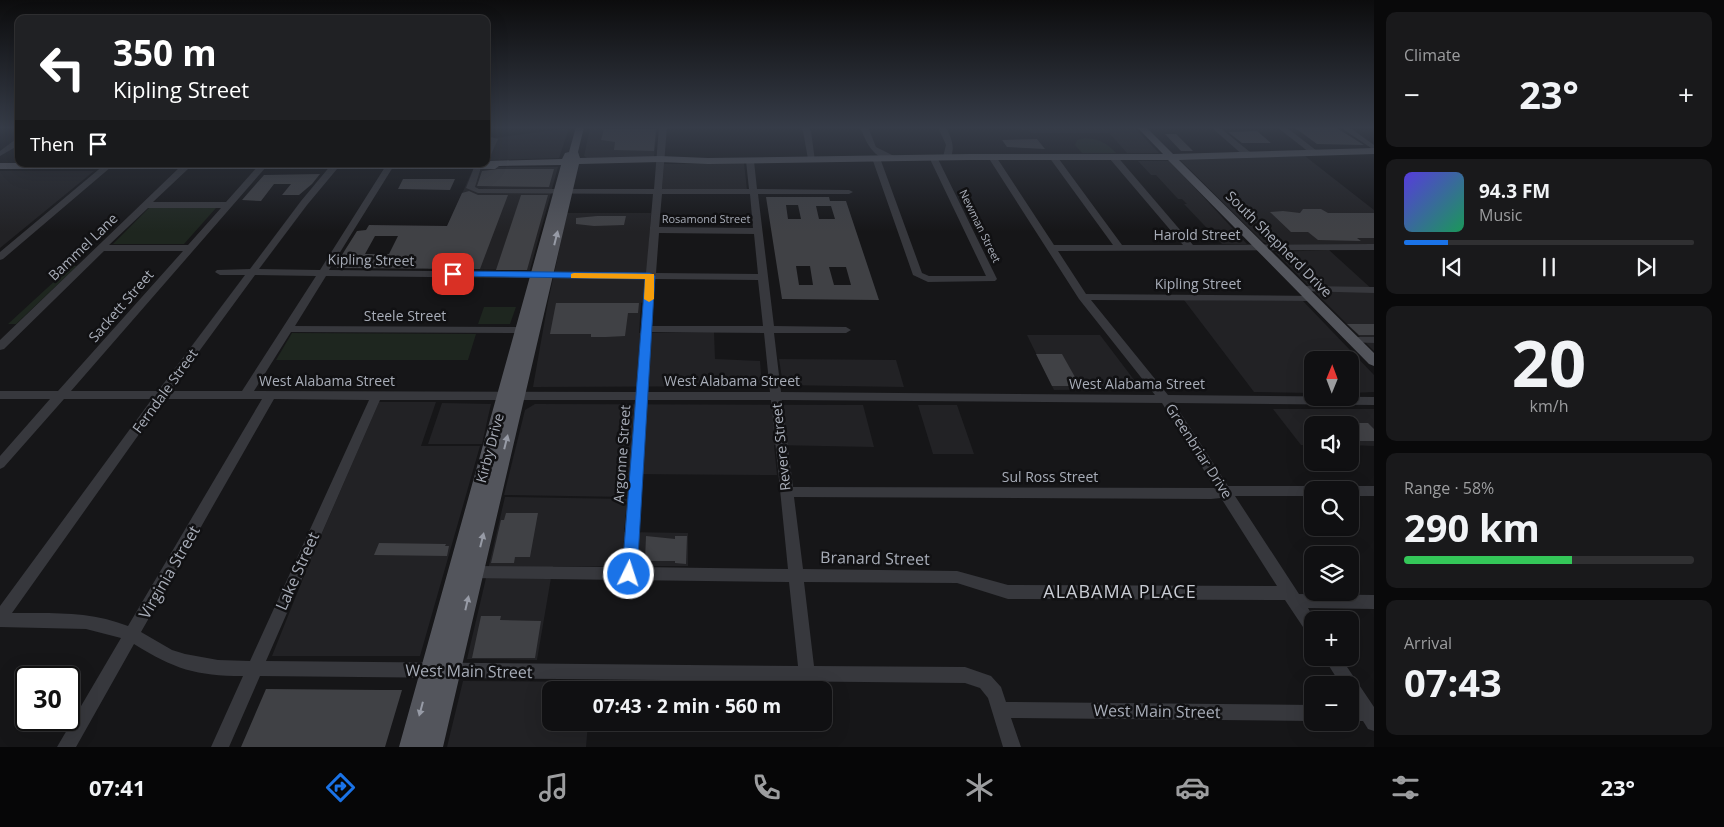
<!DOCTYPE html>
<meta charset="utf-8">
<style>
:root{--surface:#101012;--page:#19191b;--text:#f1f3f6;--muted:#9c9d9f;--line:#303032;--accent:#1a73e8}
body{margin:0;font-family:"Open Sans",sans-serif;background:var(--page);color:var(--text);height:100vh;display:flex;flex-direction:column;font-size:19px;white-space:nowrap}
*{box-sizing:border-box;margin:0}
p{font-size:16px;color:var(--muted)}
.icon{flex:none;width:28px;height:28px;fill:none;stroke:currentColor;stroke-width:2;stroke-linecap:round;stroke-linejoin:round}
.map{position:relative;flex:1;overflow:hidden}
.sheet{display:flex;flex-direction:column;gap:12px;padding:12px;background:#09090a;width:350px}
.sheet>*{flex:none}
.guide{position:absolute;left:15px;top:15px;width:475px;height:152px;border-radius:10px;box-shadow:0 5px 20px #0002,0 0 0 1px var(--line);background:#202124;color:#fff;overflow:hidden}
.needle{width:32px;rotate:1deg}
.controls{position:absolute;left:1304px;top:351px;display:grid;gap:10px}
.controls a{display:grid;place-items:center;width:55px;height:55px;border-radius:10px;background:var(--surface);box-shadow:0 5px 20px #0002,0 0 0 1px var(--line);font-size:25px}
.speed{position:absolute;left:15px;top:666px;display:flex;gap:10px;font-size:25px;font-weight:700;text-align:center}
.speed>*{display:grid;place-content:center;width:65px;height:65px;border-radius:50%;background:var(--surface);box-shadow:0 5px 20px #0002,0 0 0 1px var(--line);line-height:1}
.speed .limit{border:2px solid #111;border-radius:8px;background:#fff;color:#111}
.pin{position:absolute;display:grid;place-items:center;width:42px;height:42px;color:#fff;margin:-21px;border-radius:10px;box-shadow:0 2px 8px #0006}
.me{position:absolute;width:55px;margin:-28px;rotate:4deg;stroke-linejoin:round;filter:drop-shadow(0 0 4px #0008)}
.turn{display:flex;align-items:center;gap:18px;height:105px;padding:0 15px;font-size:22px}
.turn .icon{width:65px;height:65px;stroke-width:2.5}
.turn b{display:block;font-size:35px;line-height:42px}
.then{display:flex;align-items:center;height:48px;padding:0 15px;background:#0003;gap:10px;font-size:19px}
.big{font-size:38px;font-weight:700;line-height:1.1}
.sheet .card{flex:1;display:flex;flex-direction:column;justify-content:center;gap:8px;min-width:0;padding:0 18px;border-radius:10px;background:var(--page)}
.sheet .dial{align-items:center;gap:0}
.dial b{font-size:65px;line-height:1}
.song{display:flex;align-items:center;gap:15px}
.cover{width:60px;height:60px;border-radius:8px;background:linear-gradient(135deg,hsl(250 70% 55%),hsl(150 70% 35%))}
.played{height:5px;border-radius:2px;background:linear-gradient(90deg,var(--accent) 15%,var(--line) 15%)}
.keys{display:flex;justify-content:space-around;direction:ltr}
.heat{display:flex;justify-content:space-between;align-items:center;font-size:28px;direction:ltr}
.charge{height:8px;border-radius:4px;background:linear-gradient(90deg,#34c759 58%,var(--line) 0)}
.trip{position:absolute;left:542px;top:681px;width:290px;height:50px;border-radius:10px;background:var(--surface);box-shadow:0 5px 20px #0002,0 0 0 1px var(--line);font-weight:700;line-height:50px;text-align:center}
.dock{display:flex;height:80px;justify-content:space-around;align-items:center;background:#060607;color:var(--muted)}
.dock .icon{width:35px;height:35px}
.dock .active{color:var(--accent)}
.dock b{font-size:22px;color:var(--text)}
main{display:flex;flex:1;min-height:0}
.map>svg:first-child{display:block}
.built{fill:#222225}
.green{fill:#1e261f}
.building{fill:#404145;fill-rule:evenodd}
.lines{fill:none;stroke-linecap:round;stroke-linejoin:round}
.minor{fill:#37383d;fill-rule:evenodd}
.major{fill:#53555c;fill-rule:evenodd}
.oneway{fill:#979ba6}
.route{fill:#1a73e8;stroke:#114b97}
.slow{fill:#f59e0b}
.labels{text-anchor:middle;stroke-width:5;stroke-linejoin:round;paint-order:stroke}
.far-street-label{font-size:11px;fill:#a8adb8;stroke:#111113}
.street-label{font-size:14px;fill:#a8adb8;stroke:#111113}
.near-street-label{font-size:16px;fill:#a8adb8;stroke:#111113}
.near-neighbourhood-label{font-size:18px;letter-spacing:1px;fill:#c9ccd4;stroke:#111113}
</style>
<main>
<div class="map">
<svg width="1374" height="747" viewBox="0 0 1374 747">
<rect width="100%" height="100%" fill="#161618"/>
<path class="built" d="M1019,127H1134L1159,153H1127L1109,133H1031L1029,130H1021Z
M569,128L559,158L488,160L496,138Z
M590,128L657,129L654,157L587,158L584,156Z
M1305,156L1374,210V244H1268L1263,242L1180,160Z
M1138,161H1170L1247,244H1222L1184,204H1187L1182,199H1178L1156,175H1151Z
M744,163L747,190L662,189L664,164Z
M474,167H558L530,270L428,269Z
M0,171H94L0,248Z
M567,213H651L645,302L641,303L639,333L714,332L715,359L760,361L762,386L533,387L548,302Z
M1329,250L1374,291V351L1275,252Z
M1184,300L1303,301L1374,375V392L1350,393V360H1312V393L1254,392Z
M1027,335H1100L1141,389L1054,390Z
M779,359L896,360L904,387L783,385Z
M379,402H436L421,446H480L420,656H272L312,556Z
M442,403L491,404L482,444H428Z
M535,404L863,405L874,447L774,445L777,475L629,474L628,497L504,495L525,410Z
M918,405H957L974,454H933Z
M1273,409H1374V446L1350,445V425H1312V445H1301Z
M505,497L627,499L624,532L688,533V566H553L537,660L467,659Z
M463,681L593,682L592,690H551V722L588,723L586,747H447Z"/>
<path class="green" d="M1081,139C1096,137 1106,142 1116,153H1082L1075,145L1077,140Z
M149,208H216L184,244H113Z
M71,266H77L16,324H8Z
M484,307H516L510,324H478Z
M292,333L476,334L468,360H276Z"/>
<path class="building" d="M1294,127H1335L1364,145L1317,144Z
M604,129H656L654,151L614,150L615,142L601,140Z
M1257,131L1271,143H1242L1228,132Z
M1165,134H1176L1193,151H1181Z
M1037,139L1045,149L1007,147L1002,140Z
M498,169H554L549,187L477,186L482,171Z
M320,174L312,184L299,195H282L291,184H274L261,201L242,200L264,175Z
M403,179H455L450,190L398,189Z
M469,191L478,195H508L480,269L338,268L335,266L357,231L366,230L369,225L447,226L462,193ZM375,236H398L389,254H365Z
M521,195H548L527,270H496Z
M766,197H829L830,201H846L879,300L782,299ZM786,205H798L801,219H788ZM816,206H831L835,219H819ZM796,266H810L813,285H799ZM829,267H846L851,285H834Z
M1303,209H1321L1328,213H1374V238H1357L1361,241L1318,240L1308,232H1291L1270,212L1283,211L1300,213Z
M597,216H626L624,225L594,226L576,224V218Z
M556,303H639L638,313H628L625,336L606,337H591V334H550Z
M1347,324H1374V335H1359Z
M1036,354H1062L1080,386H1052Z
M1350,423H1368L1374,429V441H1350Z
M506,513H538L530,557H515L514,563H491L501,520H504Z
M646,536L675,539V536H687L686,564L675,563V561H645Z
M379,543L446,544L445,546H449L447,556L374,555Z
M481,616H501L500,620L541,621L535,658H472Z
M266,689L382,690H402L385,747H241Z"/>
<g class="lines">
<path class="minor" d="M659,127H667L662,189H749L746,161L750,159L754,161L757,189L849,190L853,192L849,194H758L774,326L846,327L851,330L846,333H774L781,392L1155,395L1079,299L988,157L989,155H995L1054,245H1113L1049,157L1053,155H1056L1122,245H1183L1110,159V155H1116L1193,245L1374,244V250L1058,251L1086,294L1316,296L1317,298L1316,300L1312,301L1091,300L1168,395L1374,397V405L1174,403L1228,486H1312L1317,487L1318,490H1312V496H1235L1299,594L1374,595V609L1308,608L1315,620H1312V635L1307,633L1285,600L1008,599L957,583L804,582L814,666L965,667L991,676L1001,687L1006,702L1312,705V721L1011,718L1021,747H1003L988,698L980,688L965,683L260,676L229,747H211L243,676C196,676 174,669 134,644L76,747H57L121,638L86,629L0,627V606L152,399H64L4,467L0,469V456L50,399H0V391H58L183,251H104L4,349L0,350V340L182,165H185L189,167L188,169L153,202H226L259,165L266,167L71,391H158L245,275H220L215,272L217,270L250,269L301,201L331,165H337V169L307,205L259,269L320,270L385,167L389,165L393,167L329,270L646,273L653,194L478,193L466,188L475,165L482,164L475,187L479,189H654ZM662,194H750L753,228L659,227ZM148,208H221L188,245H109ZM659,233L754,234L758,274L656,273ZM255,275L316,276L242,391H170ZM326,276L646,279L636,392L254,391L291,332L521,333L526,330L521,327L295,326ZM655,279L758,280L763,326H652ZM651,332L764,333L770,392H647ZM164,399H262L128,626C91,611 52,613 12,613ZM274,399L369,400L250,661L218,660L185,654L172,650L141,632ZM380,400H635L622,567L469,566L464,568L462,572L464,576L469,578L789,582L798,666L266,661ZM647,400H771L788,569L637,567ZM782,400L1162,403L1215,488L793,487ZM794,497L1211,499L1221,498L1277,586L1008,585L957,571L803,569Z
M800,127H808L811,131L815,161L808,159L803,131Z
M860,127H868L876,147L894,156V160C874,161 866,142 860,127Z
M938,127H946C951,138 956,147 950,159L943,157L946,145Z
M1211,127H1219L1250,152V156H1244Z
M1277,127H1286L1317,151L1310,153Z
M1340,127H1349L1374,145V150Z
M491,137L498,139L490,157L486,159V148Z
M16,139H19V145L0,156V151Z
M930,155L937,157L997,279L995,281L928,282L913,275L872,158L873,156L880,158L922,273L929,276H986L929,157Z
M104,165L111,167L3,259L0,260V252Z
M1303,286L1374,287V293L1300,291L1298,289Z
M1352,337H1374V343L1348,342L1347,340L1348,338Z
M1350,486H1374V496H1350V490H1344L1345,487Z
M1324,658H1341L1374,707V731L1368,729L1363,721H1350V705H1353L1350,701V685H1341Z"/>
<path class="major" d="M576,127H584L578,152L580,158L660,156L708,158L969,154H1163L1137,127H1146L1173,154L1374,148V154L1179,160L1374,353V366L1369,364L1168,160H969L708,164L660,162L579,164L443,747H421L518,370L421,747H399L561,165L499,166L495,169H0V163L486,164V161L562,159L565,153L569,152Z"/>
</g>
<defs><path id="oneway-solid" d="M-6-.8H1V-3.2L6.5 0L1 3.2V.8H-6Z" transform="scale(1.25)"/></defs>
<g class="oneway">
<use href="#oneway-solid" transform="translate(556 238) rotate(-76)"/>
<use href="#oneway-solid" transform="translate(506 442) rotate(-76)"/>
<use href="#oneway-solid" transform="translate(482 540) rotate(-76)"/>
<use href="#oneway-solid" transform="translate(467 603) rotate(-77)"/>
<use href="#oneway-solid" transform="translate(421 709) rotate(105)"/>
</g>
<linearGradient id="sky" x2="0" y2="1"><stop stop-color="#0c0c0d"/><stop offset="0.55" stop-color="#363c48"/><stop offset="1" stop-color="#363c48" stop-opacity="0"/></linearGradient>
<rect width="1374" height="232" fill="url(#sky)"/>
<path class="route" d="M453,271L650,273L655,276L637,574L635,578L629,580L624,578L622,574L645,279L449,276L448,274Z"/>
<path class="slow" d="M574,273L654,274V299L649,302L644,299L645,279L571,278V274Z"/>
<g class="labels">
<g class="far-street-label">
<text x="706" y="223">Rosamond Street</text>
<text transform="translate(980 226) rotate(64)" y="4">Newman Street</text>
</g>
<g class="street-label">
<text x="1197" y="240">Harold Street</text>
<text transform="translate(1279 244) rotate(45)" y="5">South Shepherd Drive</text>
<text transform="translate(83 247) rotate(-44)" y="5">Bammel Lane</text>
<text transform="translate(371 260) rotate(1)" y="5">Kipling Street</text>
<text x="1198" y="289">Kipling Street</text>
<text transform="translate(121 306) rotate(-49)" y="5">Sackett Street</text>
<text x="405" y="321">Steele Street</text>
<text x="327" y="386">West Alabama Street</text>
<text x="732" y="386">West Alabama Street</text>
<text x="1137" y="389">West Alabama Street</text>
<text transform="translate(165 391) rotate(-54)" y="5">Ferndale Street</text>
<text transform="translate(781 447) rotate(-96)" y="5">Revere Street</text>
<text transform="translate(490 448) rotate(-75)" y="5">Kirby Drive</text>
<text transform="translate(1199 451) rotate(57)" y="5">Greenbriar Drive</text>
<text transform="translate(622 454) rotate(-86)" y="5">Argonne Street</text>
<text x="1050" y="482">Sul Ross Street</text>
</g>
<g class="near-street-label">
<text transform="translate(875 558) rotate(1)" y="6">Branard Street</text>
<text transform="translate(297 571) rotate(-66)" y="6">Lake Street</text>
<text transform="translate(169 572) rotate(-60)" y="6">Virginia Street</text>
<text transform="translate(469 671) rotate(1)" y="6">West Main Street</text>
<text transform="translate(1157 711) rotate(1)" y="6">West Main Street</text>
</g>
<g class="near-neighbourhood-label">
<text x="1120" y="598">ALABAMA PLACE</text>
</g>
</g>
</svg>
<div class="controls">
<a><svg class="needle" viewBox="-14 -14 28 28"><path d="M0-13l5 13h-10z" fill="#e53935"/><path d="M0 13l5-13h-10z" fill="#9c9d9f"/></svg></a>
<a><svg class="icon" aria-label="sound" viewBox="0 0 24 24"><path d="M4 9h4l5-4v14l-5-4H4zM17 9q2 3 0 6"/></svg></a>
<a><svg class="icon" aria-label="search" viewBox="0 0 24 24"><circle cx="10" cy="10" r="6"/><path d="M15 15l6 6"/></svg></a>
<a><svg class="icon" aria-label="layers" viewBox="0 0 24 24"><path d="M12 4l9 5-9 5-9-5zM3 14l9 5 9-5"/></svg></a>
<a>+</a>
<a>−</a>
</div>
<div class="speed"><div class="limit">30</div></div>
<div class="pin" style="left:453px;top:274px;background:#d93025"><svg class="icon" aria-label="arrive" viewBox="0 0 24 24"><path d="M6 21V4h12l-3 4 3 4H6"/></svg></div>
<svg class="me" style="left:629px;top:574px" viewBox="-20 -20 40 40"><circle r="17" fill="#1a73e8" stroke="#fff" stroke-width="3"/><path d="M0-11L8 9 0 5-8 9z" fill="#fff"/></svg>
<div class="trip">07:43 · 2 min · 560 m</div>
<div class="guide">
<div class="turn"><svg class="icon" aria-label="left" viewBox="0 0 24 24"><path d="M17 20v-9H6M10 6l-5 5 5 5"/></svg><div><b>350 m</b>Kipling Street</div></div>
<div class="then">Then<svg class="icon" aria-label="arrive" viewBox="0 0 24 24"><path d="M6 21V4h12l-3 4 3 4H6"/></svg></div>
</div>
</div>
<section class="sheet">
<div class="card"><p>Climate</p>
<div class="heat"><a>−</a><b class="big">23°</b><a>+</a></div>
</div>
<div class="card">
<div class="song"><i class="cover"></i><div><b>94.3 FM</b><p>Music</p></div></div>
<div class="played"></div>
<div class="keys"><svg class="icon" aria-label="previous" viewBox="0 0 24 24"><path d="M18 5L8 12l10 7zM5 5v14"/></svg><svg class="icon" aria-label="pause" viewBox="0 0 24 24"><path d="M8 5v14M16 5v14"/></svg><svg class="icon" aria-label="next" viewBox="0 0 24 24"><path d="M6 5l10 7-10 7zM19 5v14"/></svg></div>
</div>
<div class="card dial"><b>20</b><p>km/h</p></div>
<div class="card"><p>Range · 58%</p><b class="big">290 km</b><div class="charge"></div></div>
<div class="card"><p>Arrival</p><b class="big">07:43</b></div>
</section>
</main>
<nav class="dock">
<b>07:41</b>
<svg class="icon active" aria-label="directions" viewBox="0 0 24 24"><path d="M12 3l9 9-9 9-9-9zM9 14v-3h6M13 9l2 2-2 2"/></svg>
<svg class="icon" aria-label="music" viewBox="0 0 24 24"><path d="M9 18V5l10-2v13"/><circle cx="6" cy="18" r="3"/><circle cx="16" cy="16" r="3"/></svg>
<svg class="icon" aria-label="phone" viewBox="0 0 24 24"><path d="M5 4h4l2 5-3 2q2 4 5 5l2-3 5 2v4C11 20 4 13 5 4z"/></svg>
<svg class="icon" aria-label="climate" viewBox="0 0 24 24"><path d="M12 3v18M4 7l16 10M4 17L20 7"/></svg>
<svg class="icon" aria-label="car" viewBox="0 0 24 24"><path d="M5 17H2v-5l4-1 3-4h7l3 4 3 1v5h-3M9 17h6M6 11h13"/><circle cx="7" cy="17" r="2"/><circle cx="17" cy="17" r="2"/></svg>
<svg class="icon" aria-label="filters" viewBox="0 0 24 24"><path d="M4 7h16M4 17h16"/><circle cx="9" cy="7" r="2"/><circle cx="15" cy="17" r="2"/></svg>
<b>23°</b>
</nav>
